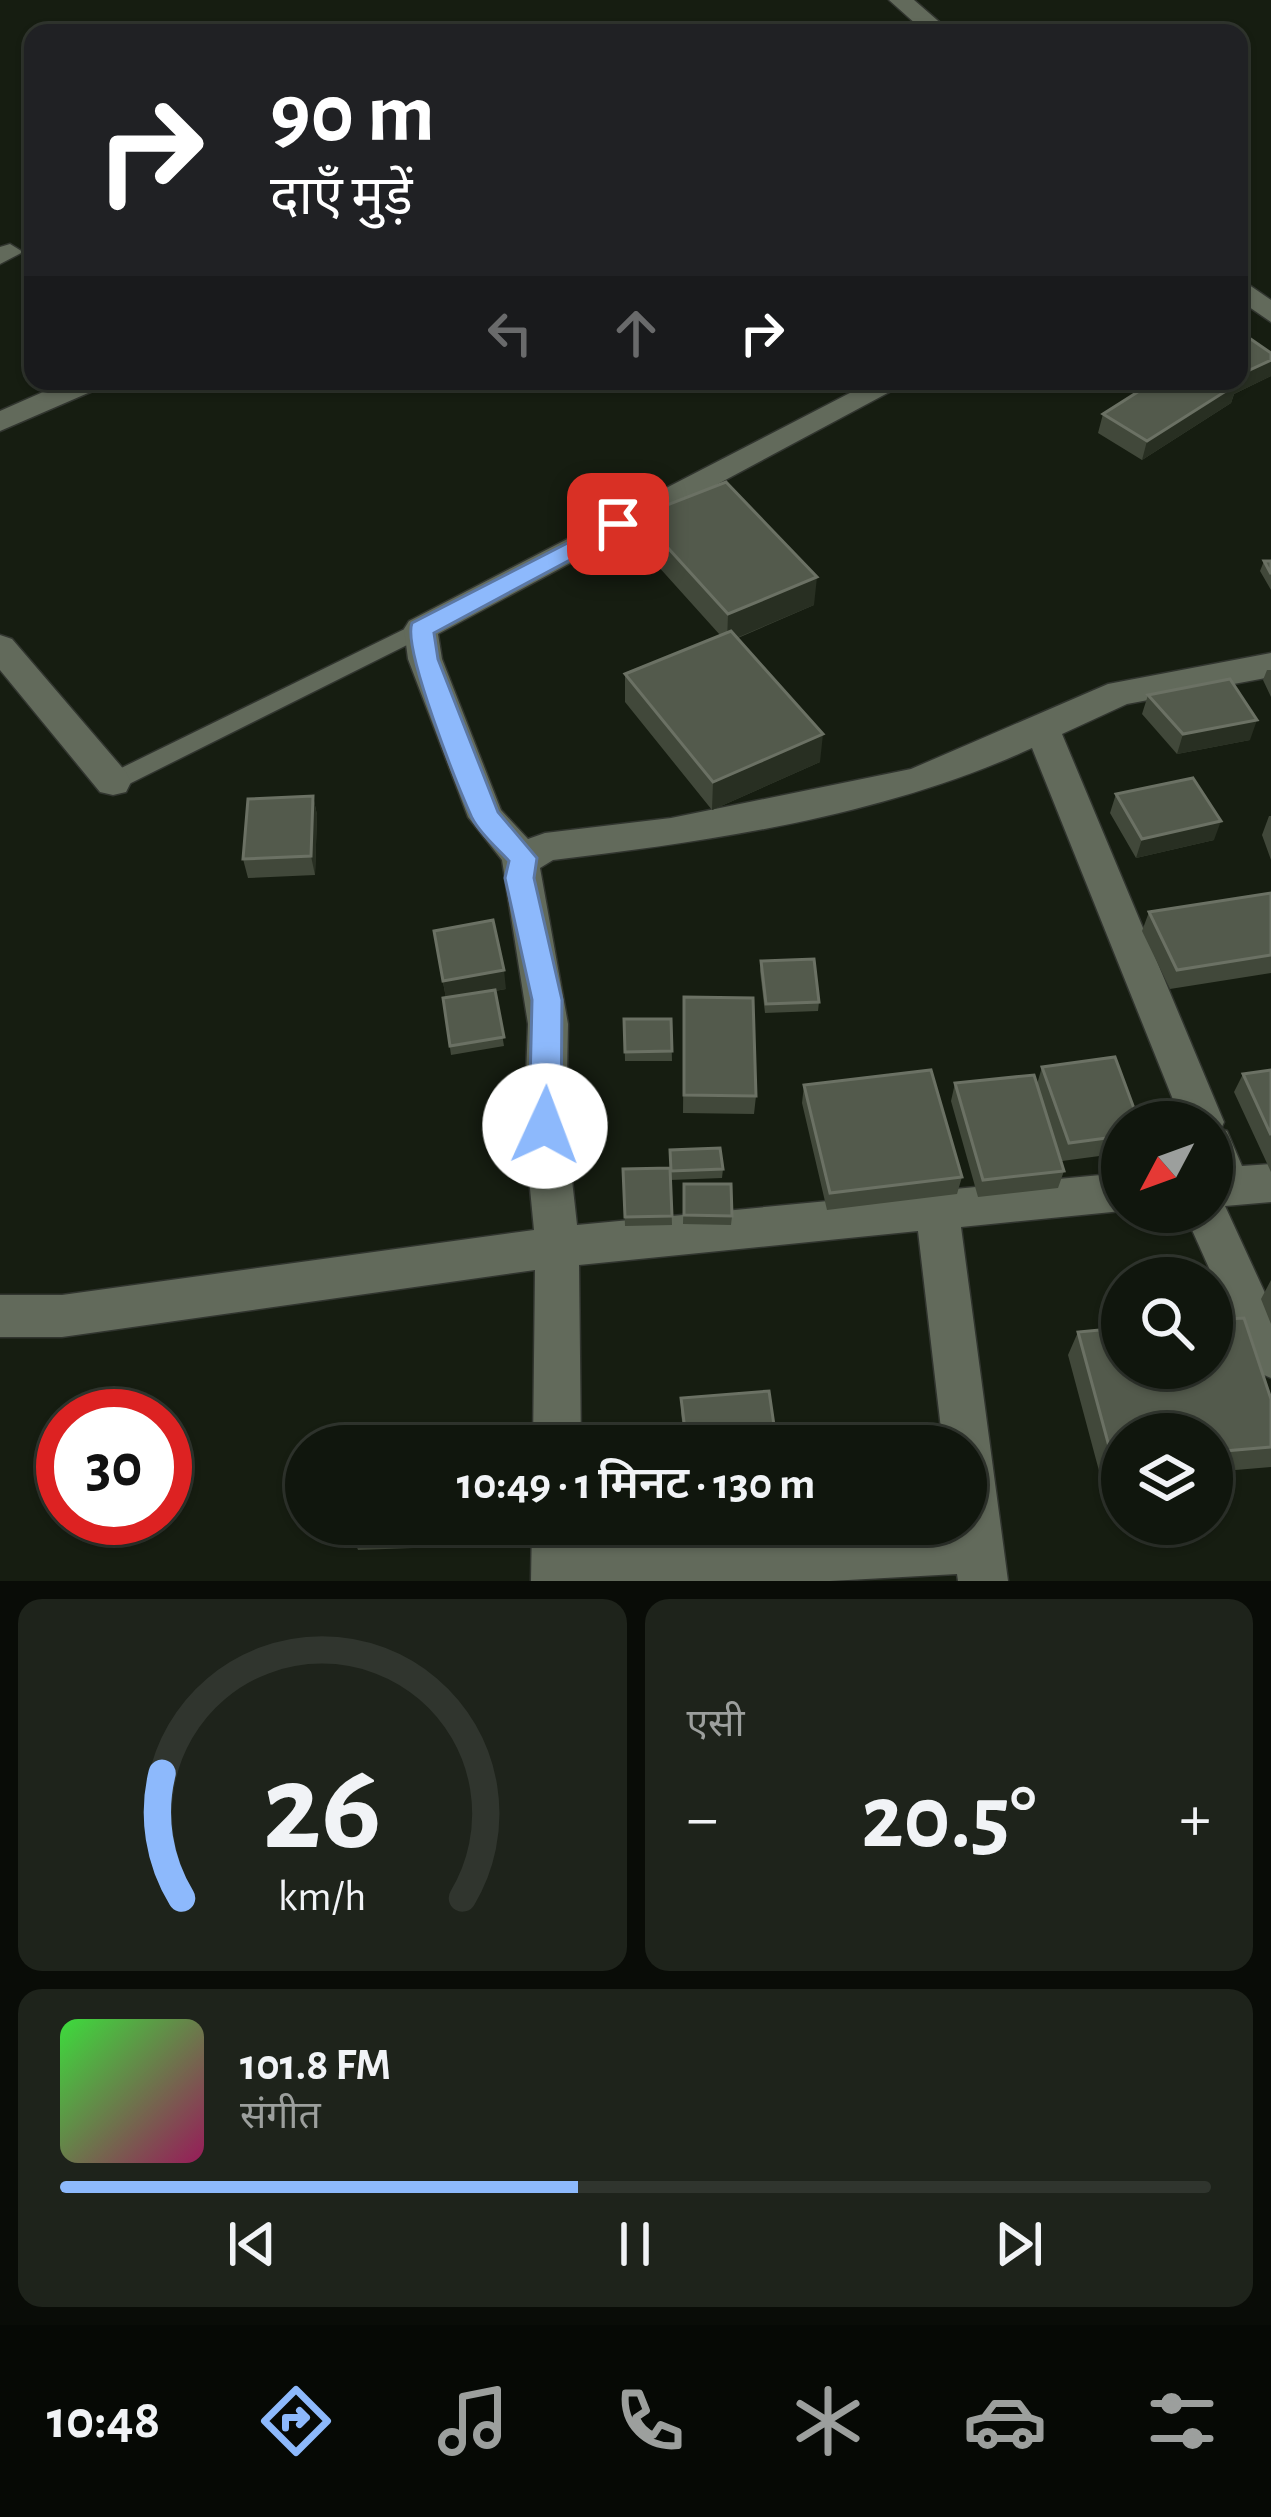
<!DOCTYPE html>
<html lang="hi">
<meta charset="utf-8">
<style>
:root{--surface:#10160d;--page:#1e231b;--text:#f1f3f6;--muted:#9c9f9d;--line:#30352e;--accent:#8db9fc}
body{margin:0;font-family:"Alegreya Sans","Noto Sans Devanagari",sans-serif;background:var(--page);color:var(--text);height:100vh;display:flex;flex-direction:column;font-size:45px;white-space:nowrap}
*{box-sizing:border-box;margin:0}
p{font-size:39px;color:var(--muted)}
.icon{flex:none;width:66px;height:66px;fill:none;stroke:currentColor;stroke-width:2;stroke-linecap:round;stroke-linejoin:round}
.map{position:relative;height:1581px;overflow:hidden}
.panel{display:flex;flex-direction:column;gap:18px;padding:18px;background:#090c07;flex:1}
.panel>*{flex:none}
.guide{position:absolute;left:24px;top:24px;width:1224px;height:366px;border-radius:24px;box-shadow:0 3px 9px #0004,0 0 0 3px var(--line);background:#202124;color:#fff;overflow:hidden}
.needle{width:78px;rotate:229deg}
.fabs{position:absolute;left:1101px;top:1101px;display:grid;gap:24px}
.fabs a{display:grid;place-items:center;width:132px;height:132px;border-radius:50%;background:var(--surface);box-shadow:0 3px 9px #0004,0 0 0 3px var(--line);font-size:60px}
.speed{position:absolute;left:36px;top:1389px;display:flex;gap:24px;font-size:60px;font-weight:700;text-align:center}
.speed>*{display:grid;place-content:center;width:156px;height:156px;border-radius:50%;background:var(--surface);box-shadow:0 3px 9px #0004,0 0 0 3px var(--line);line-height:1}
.speed .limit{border:18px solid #d22;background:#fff;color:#111}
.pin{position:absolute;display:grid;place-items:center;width:102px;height:102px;color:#fff;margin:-51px;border-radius:24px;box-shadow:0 6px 18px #0006}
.me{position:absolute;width:132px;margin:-66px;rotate:2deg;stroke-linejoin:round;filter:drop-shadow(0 0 9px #0008)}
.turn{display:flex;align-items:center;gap:42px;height:252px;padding:0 48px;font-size:54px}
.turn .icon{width:156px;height:156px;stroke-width:2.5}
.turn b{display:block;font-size:84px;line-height:102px}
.lanes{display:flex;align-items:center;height:114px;padding:0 48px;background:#0003;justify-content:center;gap:60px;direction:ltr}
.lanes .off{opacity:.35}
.big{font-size:90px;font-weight:600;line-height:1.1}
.panel .tile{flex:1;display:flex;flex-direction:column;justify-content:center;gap:18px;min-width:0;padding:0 42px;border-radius:24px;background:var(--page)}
.panel .dial{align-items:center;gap:0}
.dial svg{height:312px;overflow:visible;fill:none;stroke:var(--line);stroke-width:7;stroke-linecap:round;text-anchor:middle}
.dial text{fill:var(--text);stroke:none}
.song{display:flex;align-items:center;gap:36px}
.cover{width:144px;height:144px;border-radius:18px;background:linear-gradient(135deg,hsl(120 70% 55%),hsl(330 70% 35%))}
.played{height:12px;border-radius:6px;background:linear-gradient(90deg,var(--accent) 45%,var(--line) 45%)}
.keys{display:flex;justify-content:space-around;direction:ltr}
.heat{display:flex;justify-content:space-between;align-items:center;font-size:66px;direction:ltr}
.panel .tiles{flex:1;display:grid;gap:18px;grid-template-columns:1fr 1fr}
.tile:last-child{grid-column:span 2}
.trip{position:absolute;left:285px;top:1425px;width:702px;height:120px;border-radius:60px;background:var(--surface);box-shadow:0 3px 9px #0004,0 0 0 3px var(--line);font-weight:600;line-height:120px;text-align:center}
.menu{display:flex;height:192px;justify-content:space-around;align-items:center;background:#060905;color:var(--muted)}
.menu .icon{width:84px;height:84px}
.menu .current{color:var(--accent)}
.menu b{font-size:54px;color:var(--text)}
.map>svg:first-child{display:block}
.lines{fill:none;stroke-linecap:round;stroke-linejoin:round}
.lane-casing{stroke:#31352f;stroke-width:3}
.street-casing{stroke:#31352f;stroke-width:3}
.lane{fill:#626a5b;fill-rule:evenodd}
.street{fill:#626a5b;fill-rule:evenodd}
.wall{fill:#41483a}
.shaded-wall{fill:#282f22}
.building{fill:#535a4c;stroke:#6b7164;stroke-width:3}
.route{fill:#8db9fc;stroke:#5c78a4;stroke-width:3}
</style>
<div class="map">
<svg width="1271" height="1581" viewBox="0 0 1271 1581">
<rect width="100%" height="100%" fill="#161d11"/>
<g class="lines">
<defs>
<path id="lane" d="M421,621L429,624L432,629L429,634L121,788H105L101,782L105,776Z"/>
<path id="street" d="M889,0H914L952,33H926Z
M10,244L23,252L0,264V247Z
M1239,278L1271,300V322L1239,300Z
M68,381H107L102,387L0,431V411Z
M873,381H910L438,634L442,659L501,810L528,839L545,833L671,818L911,769L1108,684L1271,653V677L1127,704L1062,734L1224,1122L1221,1129L1227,1131L1242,1166L1271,1164V1202L1225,1206L1271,1306V1378L1255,1371L1184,1212H1212V1122H1182L1032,748C884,816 714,841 553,860L540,868L568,1024L566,1126L577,1225L1122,1173V1211L961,1227L1008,1581H958L957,1574L830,1581H531L532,1524H580V1546L966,1524V1446H943L918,1231L579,1265L581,1446H533L535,1270L62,1337H0V1295H62L534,1230L524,1126L528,1024L502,860L468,817L408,659L404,629L409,621Z
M0,635L12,639L126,772L131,782L126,792L113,795L100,792L0,670Z"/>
</defs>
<use href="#lane" class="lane-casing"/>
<use href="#street" class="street-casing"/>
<use href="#lane" class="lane"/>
<use href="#street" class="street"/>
</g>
<path class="wall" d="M1271,353V376L1234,394L1231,403L1142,460L1098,433L1103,414L1239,381Z
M639,516L814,605L738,638L820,762L712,810L625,702V674L720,635L639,545Z
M1264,561H1271V590L1260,571Z
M1267,670H1271V697L1263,680Z
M1148,695L1250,740L1177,754L1142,714Z
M1116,794L1214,840L1136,858L1110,813Z
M313,796L317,815L315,875L248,878L243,859Z
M1269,816H1271V860L1262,835Z
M1271,893V973L1170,989L1142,931L1149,912Z
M437,950L506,989L495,991L504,1046L451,1055L443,998H446Z
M761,961L819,1002L818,1011L765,1013L760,971Z
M684,997L756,1096L754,1114L683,1113Z
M624,1019H671L672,1061H625Z
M1042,1067L1122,1122V1153L1062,1161L1045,1110L1064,1171L1058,1188L978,1197L951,1101L955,1083L1037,1084Z
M1271,1070V1172L1234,1092L1243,1074Z
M804,1085L962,1177L957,1194L827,1210L802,1103Z
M670,1150L723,1169L722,1178L670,1180Z
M670,1168L672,1225L625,1226L623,1169Z
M684,1184L732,1216L731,1225L683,1224Z
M1271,1280V1324L1261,1299Z
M1078,1332L1271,1399V1467L1212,1472V1434H1122V1480L1102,1482L1068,1355Z
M681,1398L777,1446H685L681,1413Z
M522,1524L521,1544L358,1550L353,1537Z"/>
<path class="shaded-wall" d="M1271,360V376L1234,394L1231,403L1142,460L1147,441L1229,381H1239V375Z
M817,577L814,605L727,642L728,614Z
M1257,720L1250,740L1177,754L1183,734Z
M823,734L820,762L712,810L713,782Z
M313,796L317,815L315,875L311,856Z
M1221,821L1214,840L1136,858L1142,839Z
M504,970L506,989L446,999L443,981Z"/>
<path class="building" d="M1239,331L1271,353V360L1239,375Z
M1155,381H1233L1237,384L1147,441L1103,414Z
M726,482L817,577L728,614L639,516Z
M1264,561H1271V574Z
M731,631L823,734L713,782L625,674Z
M1230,679L1257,720L1183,734L1148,695Z
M1193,778L1221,821L1142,839L1116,794Z
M313,796L311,856L243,859L248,799Z
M1271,893V955L1177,970L1149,912Z
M493,920L504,970L443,981L434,931Z
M814,959L819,1002L766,1004L761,961Z
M495,990L504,1037L450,1046L443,998Z
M684,997L753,998L756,1096L684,1095Z
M624,1019H671L672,1051L625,1052Z
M1115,1057L1139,1122H1122V1136L1069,1143L1042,1067Z
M931,1070L962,1177L830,1193L804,1085Z
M1271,1070V1135L1243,1074Z
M1034,1075L1064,1171L983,1180L955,1083Z
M720,1148L723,1169L671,1171L670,1150Z
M670,1168L672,1216L625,1217L623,1169Z
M684,1184H731L732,1216L684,1215Z
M1244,1318L1271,1399V1447L1212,1452V1434H1122V1460L1113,1461L1078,1332L1122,1328V1368H1212V1320Z
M769,1391L777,1446H687L681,1398Z
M355,1524H519V1530L353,1537Z"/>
<path class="route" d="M618,517L626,519V530L434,633L438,659L498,812L537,858L534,878L562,1000L561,1126L556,1136L545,1140L534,1136L529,1126L532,1000L505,878L509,861C497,848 480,834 472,818C458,787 402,648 412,623Z"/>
</svg>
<div class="fabs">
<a><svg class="needle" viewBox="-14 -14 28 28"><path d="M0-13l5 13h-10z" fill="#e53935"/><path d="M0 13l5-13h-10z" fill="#9c9f9d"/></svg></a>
<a><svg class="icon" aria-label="search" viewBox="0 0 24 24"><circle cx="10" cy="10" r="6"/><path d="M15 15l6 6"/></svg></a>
<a><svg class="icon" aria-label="layers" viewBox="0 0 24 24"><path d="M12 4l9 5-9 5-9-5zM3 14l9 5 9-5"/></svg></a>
</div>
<div class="speed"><div class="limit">30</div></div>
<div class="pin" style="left:618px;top:524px;background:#d93025"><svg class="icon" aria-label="arrive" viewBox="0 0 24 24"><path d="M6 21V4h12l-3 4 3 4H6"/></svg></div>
<svg class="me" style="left:545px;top:1126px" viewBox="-20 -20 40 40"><circle r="19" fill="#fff"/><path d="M0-13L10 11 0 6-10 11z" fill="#8db9fc"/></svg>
<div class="trip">10:49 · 1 मिनट · 130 m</div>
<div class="guide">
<div class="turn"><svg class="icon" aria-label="right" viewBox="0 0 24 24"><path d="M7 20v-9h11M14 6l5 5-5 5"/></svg><div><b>90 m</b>दाएँ मुड़ें</div></div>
<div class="lanes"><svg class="icon off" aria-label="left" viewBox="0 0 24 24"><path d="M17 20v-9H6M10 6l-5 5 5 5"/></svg><svg class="icon off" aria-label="ahead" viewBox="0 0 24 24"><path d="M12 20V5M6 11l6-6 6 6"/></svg><svg class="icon" aria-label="right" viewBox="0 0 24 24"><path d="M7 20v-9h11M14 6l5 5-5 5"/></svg></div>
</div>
</div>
<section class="panel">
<div class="tiles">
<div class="tile dial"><svg viewBox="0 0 100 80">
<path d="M14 69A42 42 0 1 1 86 69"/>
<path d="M14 69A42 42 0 0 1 9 37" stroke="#8db9fc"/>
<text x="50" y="56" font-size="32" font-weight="700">26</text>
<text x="50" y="72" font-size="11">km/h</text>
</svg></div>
<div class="tile"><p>एसी</p>
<div class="heat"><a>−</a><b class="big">20.5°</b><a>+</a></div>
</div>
<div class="tile">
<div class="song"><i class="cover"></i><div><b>101.8 FM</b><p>संगीत</p></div></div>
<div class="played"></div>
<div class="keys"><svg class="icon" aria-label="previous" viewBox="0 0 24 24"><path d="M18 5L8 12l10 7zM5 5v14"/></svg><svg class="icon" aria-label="pause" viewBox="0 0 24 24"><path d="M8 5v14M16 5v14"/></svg><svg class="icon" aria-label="next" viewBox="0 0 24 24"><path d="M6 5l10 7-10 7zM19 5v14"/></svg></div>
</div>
</div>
</section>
<nav class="menu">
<b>10:48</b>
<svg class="icon current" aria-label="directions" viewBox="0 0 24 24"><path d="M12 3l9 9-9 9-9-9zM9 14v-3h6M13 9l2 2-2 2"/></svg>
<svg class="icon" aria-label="music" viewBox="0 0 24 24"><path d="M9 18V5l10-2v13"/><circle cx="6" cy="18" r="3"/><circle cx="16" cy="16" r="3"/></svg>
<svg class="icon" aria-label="phone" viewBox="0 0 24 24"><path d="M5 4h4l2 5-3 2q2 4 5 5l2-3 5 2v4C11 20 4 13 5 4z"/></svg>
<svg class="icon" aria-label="climate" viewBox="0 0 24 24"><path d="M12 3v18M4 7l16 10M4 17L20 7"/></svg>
<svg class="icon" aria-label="car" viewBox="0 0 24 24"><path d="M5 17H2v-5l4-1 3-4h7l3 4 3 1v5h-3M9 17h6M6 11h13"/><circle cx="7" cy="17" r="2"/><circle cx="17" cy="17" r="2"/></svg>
<svg class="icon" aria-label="filters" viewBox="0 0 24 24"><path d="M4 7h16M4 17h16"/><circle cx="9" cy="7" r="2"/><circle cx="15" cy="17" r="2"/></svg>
</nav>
